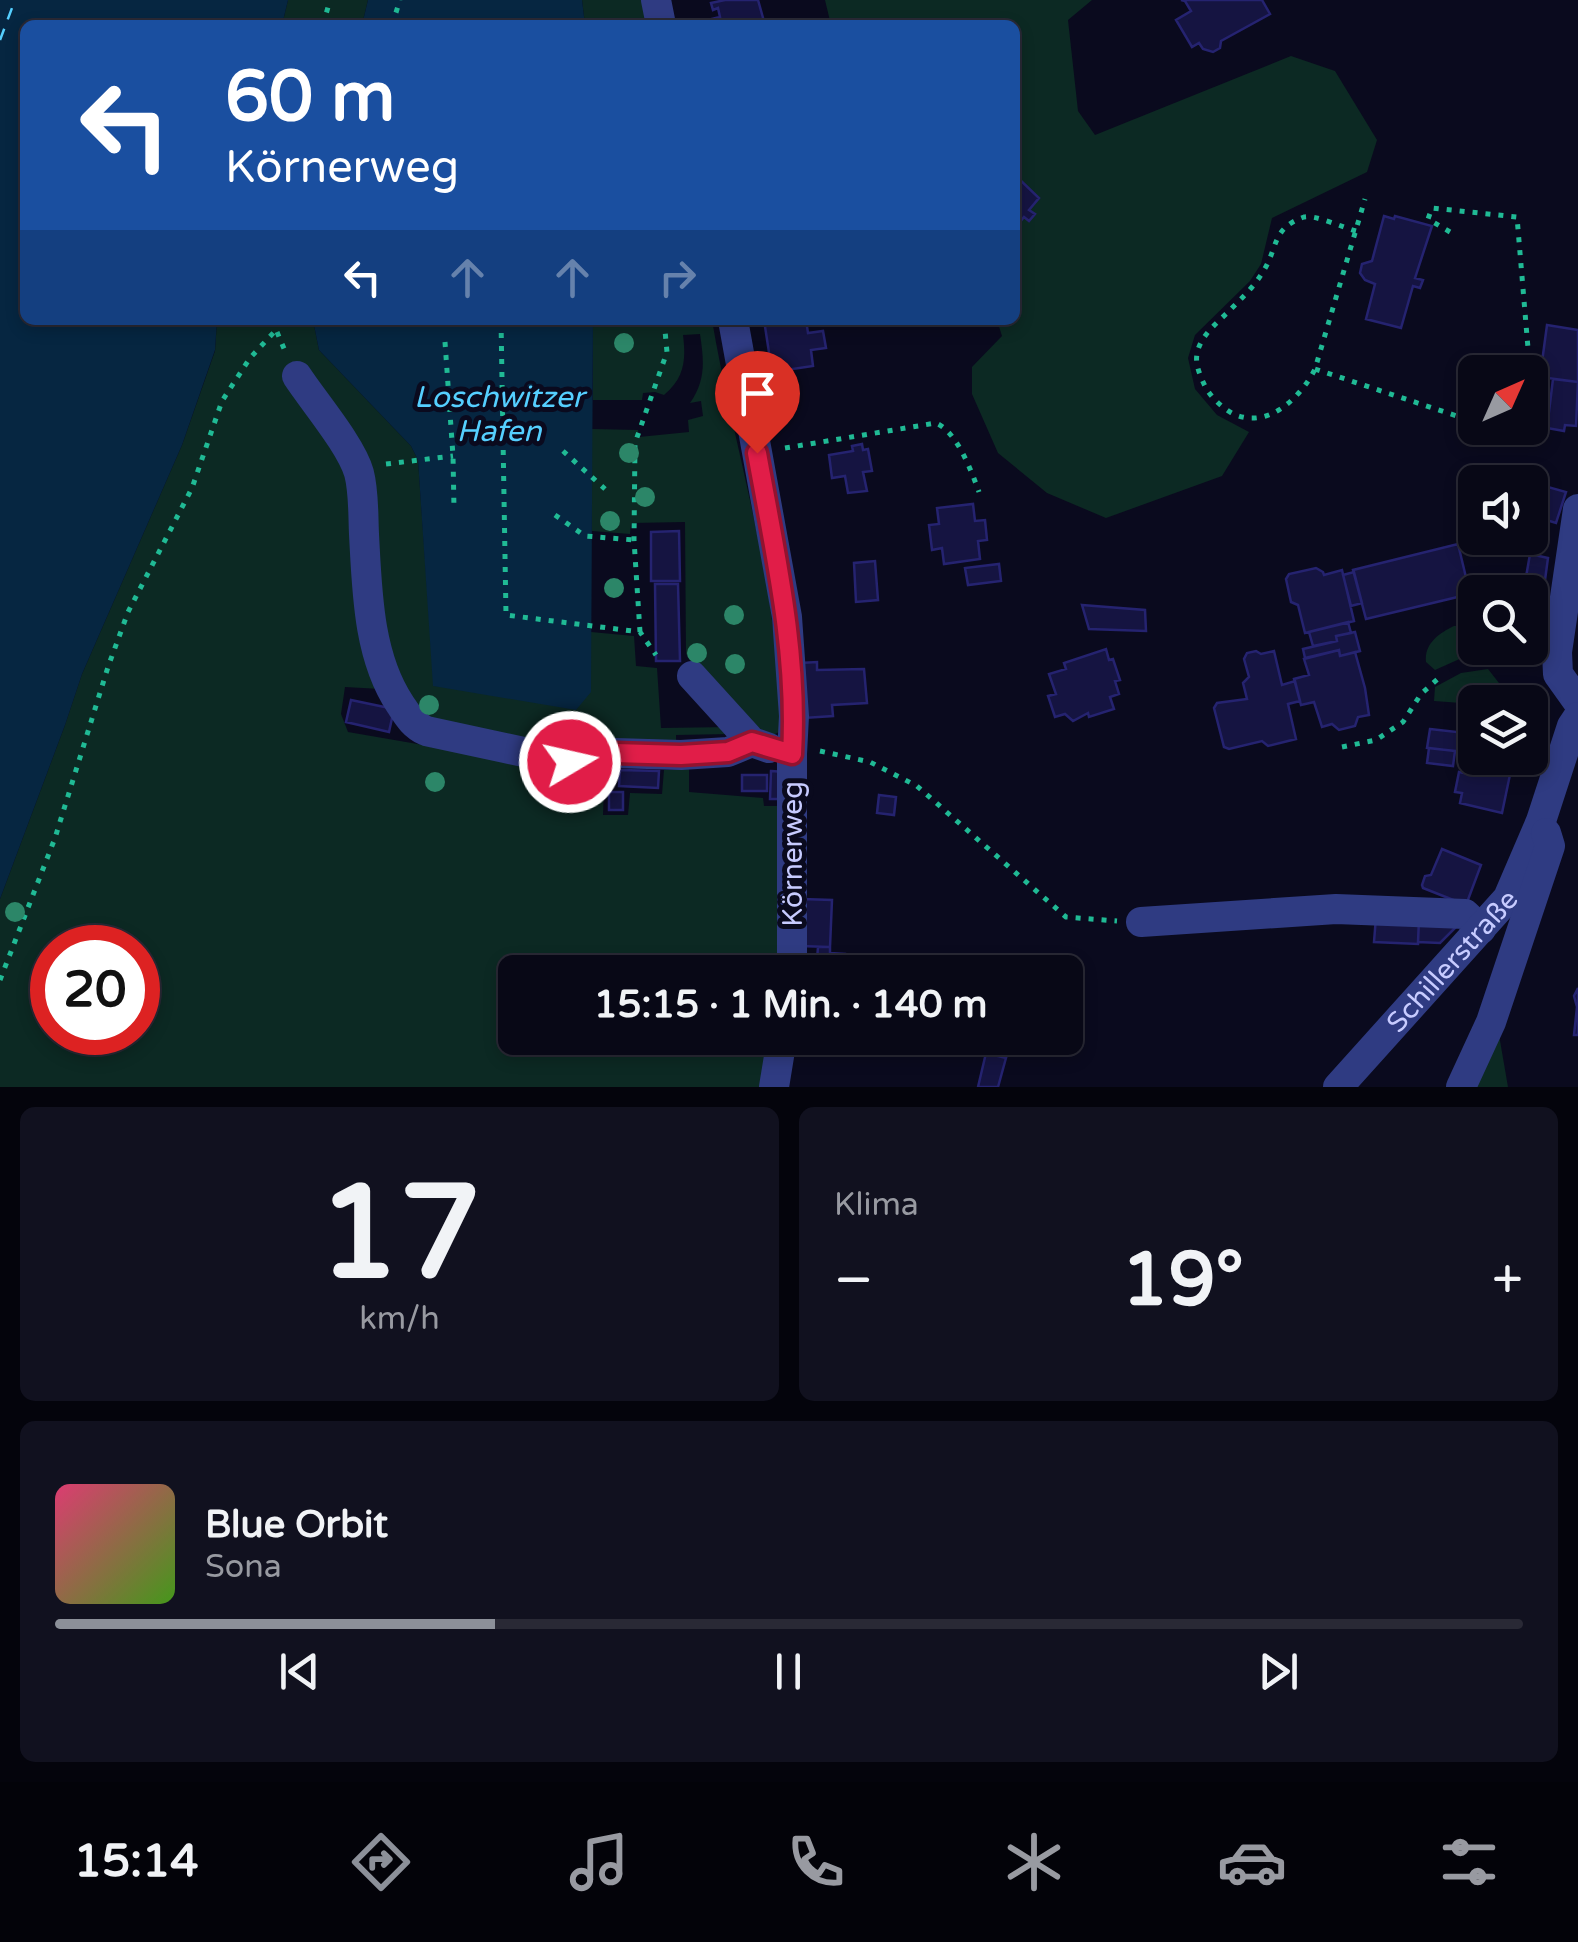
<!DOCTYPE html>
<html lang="de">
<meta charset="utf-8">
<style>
:root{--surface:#080816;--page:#11111f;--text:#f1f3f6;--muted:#989aa1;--line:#292935;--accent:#8c9099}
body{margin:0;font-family:"Varela Round",sans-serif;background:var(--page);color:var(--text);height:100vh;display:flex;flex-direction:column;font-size:38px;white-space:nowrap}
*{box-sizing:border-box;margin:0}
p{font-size:32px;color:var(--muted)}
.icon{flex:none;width:55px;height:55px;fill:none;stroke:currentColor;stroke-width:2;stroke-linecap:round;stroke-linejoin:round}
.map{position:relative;height:1087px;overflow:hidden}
.details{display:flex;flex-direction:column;gap:20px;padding:20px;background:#04040c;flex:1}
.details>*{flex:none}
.top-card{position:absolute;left:20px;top:20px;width:1000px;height:305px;border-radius:15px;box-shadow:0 5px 15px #0003,0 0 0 2px var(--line);background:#1a4fa0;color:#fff;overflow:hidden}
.needle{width:65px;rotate:45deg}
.fabs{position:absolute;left:1458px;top:355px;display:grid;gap:20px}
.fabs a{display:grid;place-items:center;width:90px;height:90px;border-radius:15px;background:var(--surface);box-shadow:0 5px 15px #0003,0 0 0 2px var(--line);font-size:50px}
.speed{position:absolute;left:30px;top:925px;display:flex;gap:20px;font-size:50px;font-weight:700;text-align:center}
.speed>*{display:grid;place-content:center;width:130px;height:130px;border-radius:50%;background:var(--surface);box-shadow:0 5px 15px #0003,0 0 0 2px var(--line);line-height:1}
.speed .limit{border:15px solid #d22;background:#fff;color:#111}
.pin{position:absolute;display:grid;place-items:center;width:85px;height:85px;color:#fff;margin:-102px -42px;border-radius:50% 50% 50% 0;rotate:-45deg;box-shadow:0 0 10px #0007}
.pin .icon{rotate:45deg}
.me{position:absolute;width:110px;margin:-55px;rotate:81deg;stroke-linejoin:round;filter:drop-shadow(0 0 8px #0008)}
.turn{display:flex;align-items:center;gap:35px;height:210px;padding:0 40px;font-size:45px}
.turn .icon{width:130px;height:130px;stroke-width:2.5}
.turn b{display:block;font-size:70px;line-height:85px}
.lanes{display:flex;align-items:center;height:95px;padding:0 40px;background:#0003;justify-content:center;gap:50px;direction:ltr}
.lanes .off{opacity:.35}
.big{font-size:75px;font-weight:700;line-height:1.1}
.details .tile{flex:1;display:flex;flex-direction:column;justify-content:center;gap:15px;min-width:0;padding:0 35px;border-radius:15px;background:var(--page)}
.details .dial{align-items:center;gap:0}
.dial b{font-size:130px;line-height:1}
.song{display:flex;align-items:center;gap:30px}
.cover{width:120px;height:120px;border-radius:15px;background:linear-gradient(135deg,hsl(340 70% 55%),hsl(100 70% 35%))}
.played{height:10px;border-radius:5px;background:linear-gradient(90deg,var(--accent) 30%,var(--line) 30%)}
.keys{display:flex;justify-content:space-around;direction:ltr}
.heat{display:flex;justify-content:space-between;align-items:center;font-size:55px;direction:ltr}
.details .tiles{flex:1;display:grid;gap:20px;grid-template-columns:1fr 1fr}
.tile:last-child{grid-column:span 2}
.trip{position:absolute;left:498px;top:955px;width:585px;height:100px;border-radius:15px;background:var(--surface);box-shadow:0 5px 15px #0003,0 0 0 2px var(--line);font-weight:700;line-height:100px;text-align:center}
.tabs{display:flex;height:160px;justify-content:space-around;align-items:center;background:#030309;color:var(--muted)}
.tabs .icon{width:70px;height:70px}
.tabs .active{color:var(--accent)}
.tabs b{font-size:45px;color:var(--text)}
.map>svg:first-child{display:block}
.green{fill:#0c2923;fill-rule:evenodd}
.water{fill:#062641}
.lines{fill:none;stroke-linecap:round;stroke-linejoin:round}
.ferry{stroke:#55cfff;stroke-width:2.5;stroke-dasharray:12 10;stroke-linecap:butt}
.building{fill:#151441;stroke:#252370;stroke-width:2.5}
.path{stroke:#20ba95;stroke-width:5;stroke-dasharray:5 8;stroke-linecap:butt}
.minor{stroke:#2f3b82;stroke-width:30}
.tree{fill:#2c8668}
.route-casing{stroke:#92132f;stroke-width:25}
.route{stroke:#e11d48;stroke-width:18}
.labels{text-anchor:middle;stroke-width:10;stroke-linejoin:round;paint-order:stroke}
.street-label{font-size:28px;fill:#c7cbff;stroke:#0a0a1e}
.water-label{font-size:30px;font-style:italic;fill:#55cfff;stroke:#0a0a1e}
</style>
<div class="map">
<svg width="1578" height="1087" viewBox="0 0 1578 1087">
<rect width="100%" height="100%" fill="#0a0a1e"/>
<path class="green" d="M288,0H368L362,25H282Z
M582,0H647L652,25H585Z
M825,0H1092L1068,20L1078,111L1095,135L1291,56L1335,71L1377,140L1367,172L1272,218L1261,264L1250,281L1195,335L1188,358L1195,389L1217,415L1249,432L1222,476L1106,518L1047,493L998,453L972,394V367L1002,336L997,320H1015V25H831Z
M217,320H313L319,350L411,446L418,460L434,686L591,692V632L634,636L636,666L657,668L661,728L730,727V734L676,735V748L572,753L435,727L400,690L344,456L381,689L345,687L341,714L348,732L563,769H613V785H604L603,815H628L630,793L662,794L664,770L689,769V792L763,798L764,806H779L777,875L782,972H515V1038H772L764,1087H0V899L65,725L82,674L182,445L215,351ZM52,948H138V1032H52Z
M593,320H712C735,456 782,593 779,732L771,736L753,724L686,654L685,522L631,523L630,534L592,531V429L638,430L639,437L689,432L688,420L703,416L701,401L690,403C706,380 704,361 700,334L683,335C686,359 685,378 664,395L655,392L643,393L642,400H593Z
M1454,626H1463L1475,630V648H1485L1483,652L1464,657L1435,670L1426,662C1424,644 1439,633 1454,626Z
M1488,669L1499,683L1496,696L1490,702H1475V704L1434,701L1435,687L1461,673Z
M1498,1029L1508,1087H1469Z"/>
<path class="water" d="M0,0H288L282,25H25V320H217L215,350L182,445L82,674L65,725L0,899Z
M368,0H582L585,25H362Z
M313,320H593L591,692L576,710L433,686L418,460L411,446L319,350Z"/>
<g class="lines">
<path class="ferry" d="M0,40L15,0"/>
</g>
<path class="building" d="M725,0H758L765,25H714L712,19L720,17L718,8L713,10L711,3Z
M1181,0H1262L1270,14L1221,41L1220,48L1213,52L1203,49L1199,43L1192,47L1176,20L1191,11L1185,1Z
M1015,175L1039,198L1029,210L1035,214L1029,221L1024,217L1015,228Z
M1384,216L1394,219L1395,216L1432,226L1415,278L1423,280L1420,288L1413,286L1401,328L1366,319L1375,284L1365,280L1360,273L1362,264L1372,261Z
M764,320H806L808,333L823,331L826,348L811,350L813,366L772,372Z
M1547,325L1578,330V382L1540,377Z
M1553,379L1578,382L1576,426L1565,425L1564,431L1547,428Z
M862,444L863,450L868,449L872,471L863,472L867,491L848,493L845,476L832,478L829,455L853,451L852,446Z
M1505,475L1566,492L1556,523L1530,515V482H1503Z
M973,504L975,521L985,520L987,540L978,541L980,559L944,564L942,548L932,550L929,525L939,524L937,508Z
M679,531L680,581H651V532Z
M1458,544L1470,594L1366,619L1353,570Z
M1530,554L1548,558L1545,580L1526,577Z
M875,561L878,600L856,602L854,563Z
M999,564L1001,581L968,585L965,568Z
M1316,568L1323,572L1324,575L1342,570L1354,621L1305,633L1298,605L1291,602L1286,579L1289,574Z
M1354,572L1362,603L1351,606L1343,575Z
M655,584H678L680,661H656Z
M1082,605L1145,610L1146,631L1089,629Z
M1348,622L1351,633L1336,636L1337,641L1313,646L1309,632Z
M1355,632L1360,651L1340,656L1339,650L1305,658L1303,649L1337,641L1336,636Z
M1106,649L1109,660L1113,659L1120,680L1115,681L1119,694L1110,697L1114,709L1089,717L1088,713L1073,721L1065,714L1055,717L1048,696L1056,694L1049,674L1066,669L1064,663Z
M1339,650L1340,656L1355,652L1365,688L1369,715L1358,717L1355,726L1339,730L1332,724L1322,727L1314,702L1301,705L1294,679L1309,675L1304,659Z
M1256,651L1261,654L1274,651L1282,685L1295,681L1300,701L1288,704L1296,739L1268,746L1262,741L1229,749L1224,747L1214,708L1217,703L1247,699L1243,683L1249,677L1244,659L1247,653Z
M817,662V670L864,669L867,703L832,705L833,716L804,718L800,663Z
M351,700L394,709L389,732L346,722Z
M1430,729L1475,734V753L1427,748Z
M1530,737L1537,738L1535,759L1518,758H1530Z
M1429,748L1455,751L1453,766L1427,763Z
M1478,758L1512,765L1502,813L1460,803L1462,793L1455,792L1459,772L1474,775Z
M620,770L659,771L658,788L619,786Z
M771,771L785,772L784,799H770Z
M742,775H767V791H742Z
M609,792H623V810H609Z
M879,795L896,797L894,815L877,813Z
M1442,849L1481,865L1466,905L1423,888L1422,885L1425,876L1431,875Z
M802,899L832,900L830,947L800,946Z
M1376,917L1419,919L1418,944L1374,942Z
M1419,919L1458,925L1440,943L1418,942Z
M818,947H830V953L845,954V972H816Z
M1578,988V1035H1574L1577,1007L1574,996Z
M986,1053L1006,1058L998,1087H978Z"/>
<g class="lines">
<path class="path" d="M323,25L330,0
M392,25L400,0
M1356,231C1344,228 1314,214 1304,217C1272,228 1278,247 1264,270C1255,286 1242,298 1229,311C1217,323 1200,336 1197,354C1195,364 1200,375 1204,384C1209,395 1219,405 1230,412C1265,432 1300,399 1315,369L1365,199
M1450,232L1428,219L1432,208L1517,217L1530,372
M272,320L285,351
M501,320L506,615L640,632L656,655
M576,320V324L603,322
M445,342L453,456L454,509
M1315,369L1475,422
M1530,375L1535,442
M785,448L936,423C957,432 971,470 979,492
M563,451L605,489
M386,464L453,456
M555,515L585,536L634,540
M640,632L634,540L635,443L667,352L664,320
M1342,747L1376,740L1403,722L1421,694L1441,676
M820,751L870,762L917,786L1066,917L1117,921
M0,980L55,838L108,667L128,612L192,488L222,401L250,358L276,330"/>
<g class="minor">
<path d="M656,0L661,25"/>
<path d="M733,320L787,617L794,716L792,754V972"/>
<path d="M297,376C314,402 351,445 359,473C364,492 363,513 364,534C367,590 368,656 400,704C408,716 413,725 426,731L570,762L615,753L681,755L728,752L752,742"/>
<path d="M1578,509L1557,652L1558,674L1578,702"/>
<path d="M692,676L752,742L769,748"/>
<path d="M1141,922L1336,909L1465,914L1481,929"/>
<path d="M774,1087L782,1038"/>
<path id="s1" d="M1338,1087L1508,898L1541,821L1572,726L1578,717"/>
<path d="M1461,1087L1491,1022L1550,846L1546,833"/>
</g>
</g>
<g class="tree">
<circle cx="624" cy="343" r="10"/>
<circle cx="629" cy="453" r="10"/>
<circle cx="645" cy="497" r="10"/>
<circle cx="610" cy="521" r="10"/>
<circle cx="614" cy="588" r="10"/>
<circle cx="734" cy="615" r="10"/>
<circle cx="697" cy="653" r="10"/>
<circle cx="735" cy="664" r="10"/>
<circle cx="429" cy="705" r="10"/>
<circle cx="594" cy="730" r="10"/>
<circle cx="549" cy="731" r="10"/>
<circle cx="435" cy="782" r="10"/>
<circle cx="15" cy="912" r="10"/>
</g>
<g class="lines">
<defs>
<path id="route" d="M570,762L615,753L681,755L728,752L752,742L792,754C798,652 775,553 757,453"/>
</defs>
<use href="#route" class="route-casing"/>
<use href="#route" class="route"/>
</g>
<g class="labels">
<g class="street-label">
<text transform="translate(792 854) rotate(-90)" y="10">Körnerweg</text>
<text dy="10" stroke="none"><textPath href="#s1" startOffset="170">Schillerstraße</textPath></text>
</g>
<g class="water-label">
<text x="499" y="407">Loschwitzer<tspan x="499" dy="34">Hafen</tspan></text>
</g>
</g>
</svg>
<div class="fabs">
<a><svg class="needle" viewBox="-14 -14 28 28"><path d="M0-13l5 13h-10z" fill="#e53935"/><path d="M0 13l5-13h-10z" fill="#989aa1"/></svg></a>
<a><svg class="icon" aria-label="sound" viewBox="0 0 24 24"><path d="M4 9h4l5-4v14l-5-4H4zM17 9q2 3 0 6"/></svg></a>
<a><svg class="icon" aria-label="search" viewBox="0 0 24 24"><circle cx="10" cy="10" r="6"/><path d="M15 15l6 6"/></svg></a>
<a><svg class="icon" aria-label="layers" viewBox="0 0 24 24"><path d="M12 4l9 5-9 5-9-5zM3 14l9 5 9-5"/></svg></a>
</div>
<div class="speed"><div class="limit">20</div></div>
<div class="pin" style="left:757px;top:453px;background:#d93025"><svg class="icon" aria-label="arrive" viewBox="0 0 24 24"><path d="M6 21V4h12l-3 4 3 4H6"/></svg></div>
<svg class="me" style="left:570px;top:762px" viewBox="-20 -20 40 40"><circle r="17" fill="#e11d48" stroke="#fff" stroke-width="3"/><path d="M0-11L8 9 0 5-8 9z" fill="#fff"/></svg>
<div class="trip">15:15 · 1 Min. · 140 m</div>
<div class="top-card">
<div class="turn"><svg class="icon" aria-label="left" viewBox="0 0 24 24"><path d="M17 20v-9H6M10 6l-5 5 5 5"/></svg><div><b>60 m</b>Körnerweg</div></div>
<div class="lanes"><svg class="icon" aria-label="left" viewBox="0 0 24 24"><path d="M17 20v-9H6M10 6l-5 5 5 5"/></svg><svg class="icon off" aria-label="ahead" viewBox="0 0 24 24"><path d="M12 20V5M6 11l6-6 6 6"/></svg><svg class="icon off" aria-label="ahead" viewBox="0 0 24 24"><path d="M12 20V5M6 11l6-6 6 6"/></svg><svg class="icon off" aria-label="right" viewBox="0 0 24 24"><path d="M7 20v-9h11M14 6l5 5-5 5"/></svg></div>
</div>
</div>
<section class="details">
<div class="tiles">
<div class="tile dial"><b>17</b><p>km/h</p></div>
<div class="tile"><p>Klima</p>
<div class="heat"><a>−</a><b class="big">19°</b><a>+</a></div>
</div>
<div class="tile">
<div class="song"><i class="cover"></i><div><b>Blue Orbit</b><p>Sona</p></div></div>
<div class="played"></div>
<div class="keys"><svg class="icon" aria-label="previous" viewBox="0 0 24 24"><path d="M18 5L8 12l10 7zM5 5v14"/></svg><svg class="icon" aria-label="pause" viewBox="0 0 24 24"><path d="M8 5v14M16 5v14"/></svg><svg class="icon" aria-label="next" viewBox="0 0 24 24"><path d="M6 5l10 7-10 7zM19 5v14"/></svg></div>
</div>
</div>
</section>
<nav class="tabs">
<b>15:14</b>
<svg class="icon active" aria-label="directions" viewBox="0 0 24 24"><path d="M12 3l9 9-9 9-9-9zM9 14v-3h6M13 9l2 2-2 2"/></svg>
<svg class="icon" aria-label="music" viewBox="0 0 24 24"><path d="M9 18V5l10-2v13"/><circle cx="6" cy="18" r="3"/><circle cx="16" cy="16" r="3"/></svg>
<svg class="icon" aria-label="phone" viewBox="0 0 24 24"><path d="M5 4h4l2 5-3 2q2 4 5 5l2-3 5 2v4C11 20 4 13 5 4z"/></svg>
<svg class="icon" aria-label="climate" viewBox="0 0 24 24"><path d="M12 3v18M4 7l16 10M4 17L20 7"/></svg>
<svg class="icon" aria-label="car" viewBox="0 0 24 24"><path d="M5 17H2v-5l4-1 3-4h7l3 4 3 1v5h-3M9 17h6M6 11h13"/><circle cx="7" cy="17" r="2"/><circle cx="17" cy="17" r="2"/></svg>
<svg class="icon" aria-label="filters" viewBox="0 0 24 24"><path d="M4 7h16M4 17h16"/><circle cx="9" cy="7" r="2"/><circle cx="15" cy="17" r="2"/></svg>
</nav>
